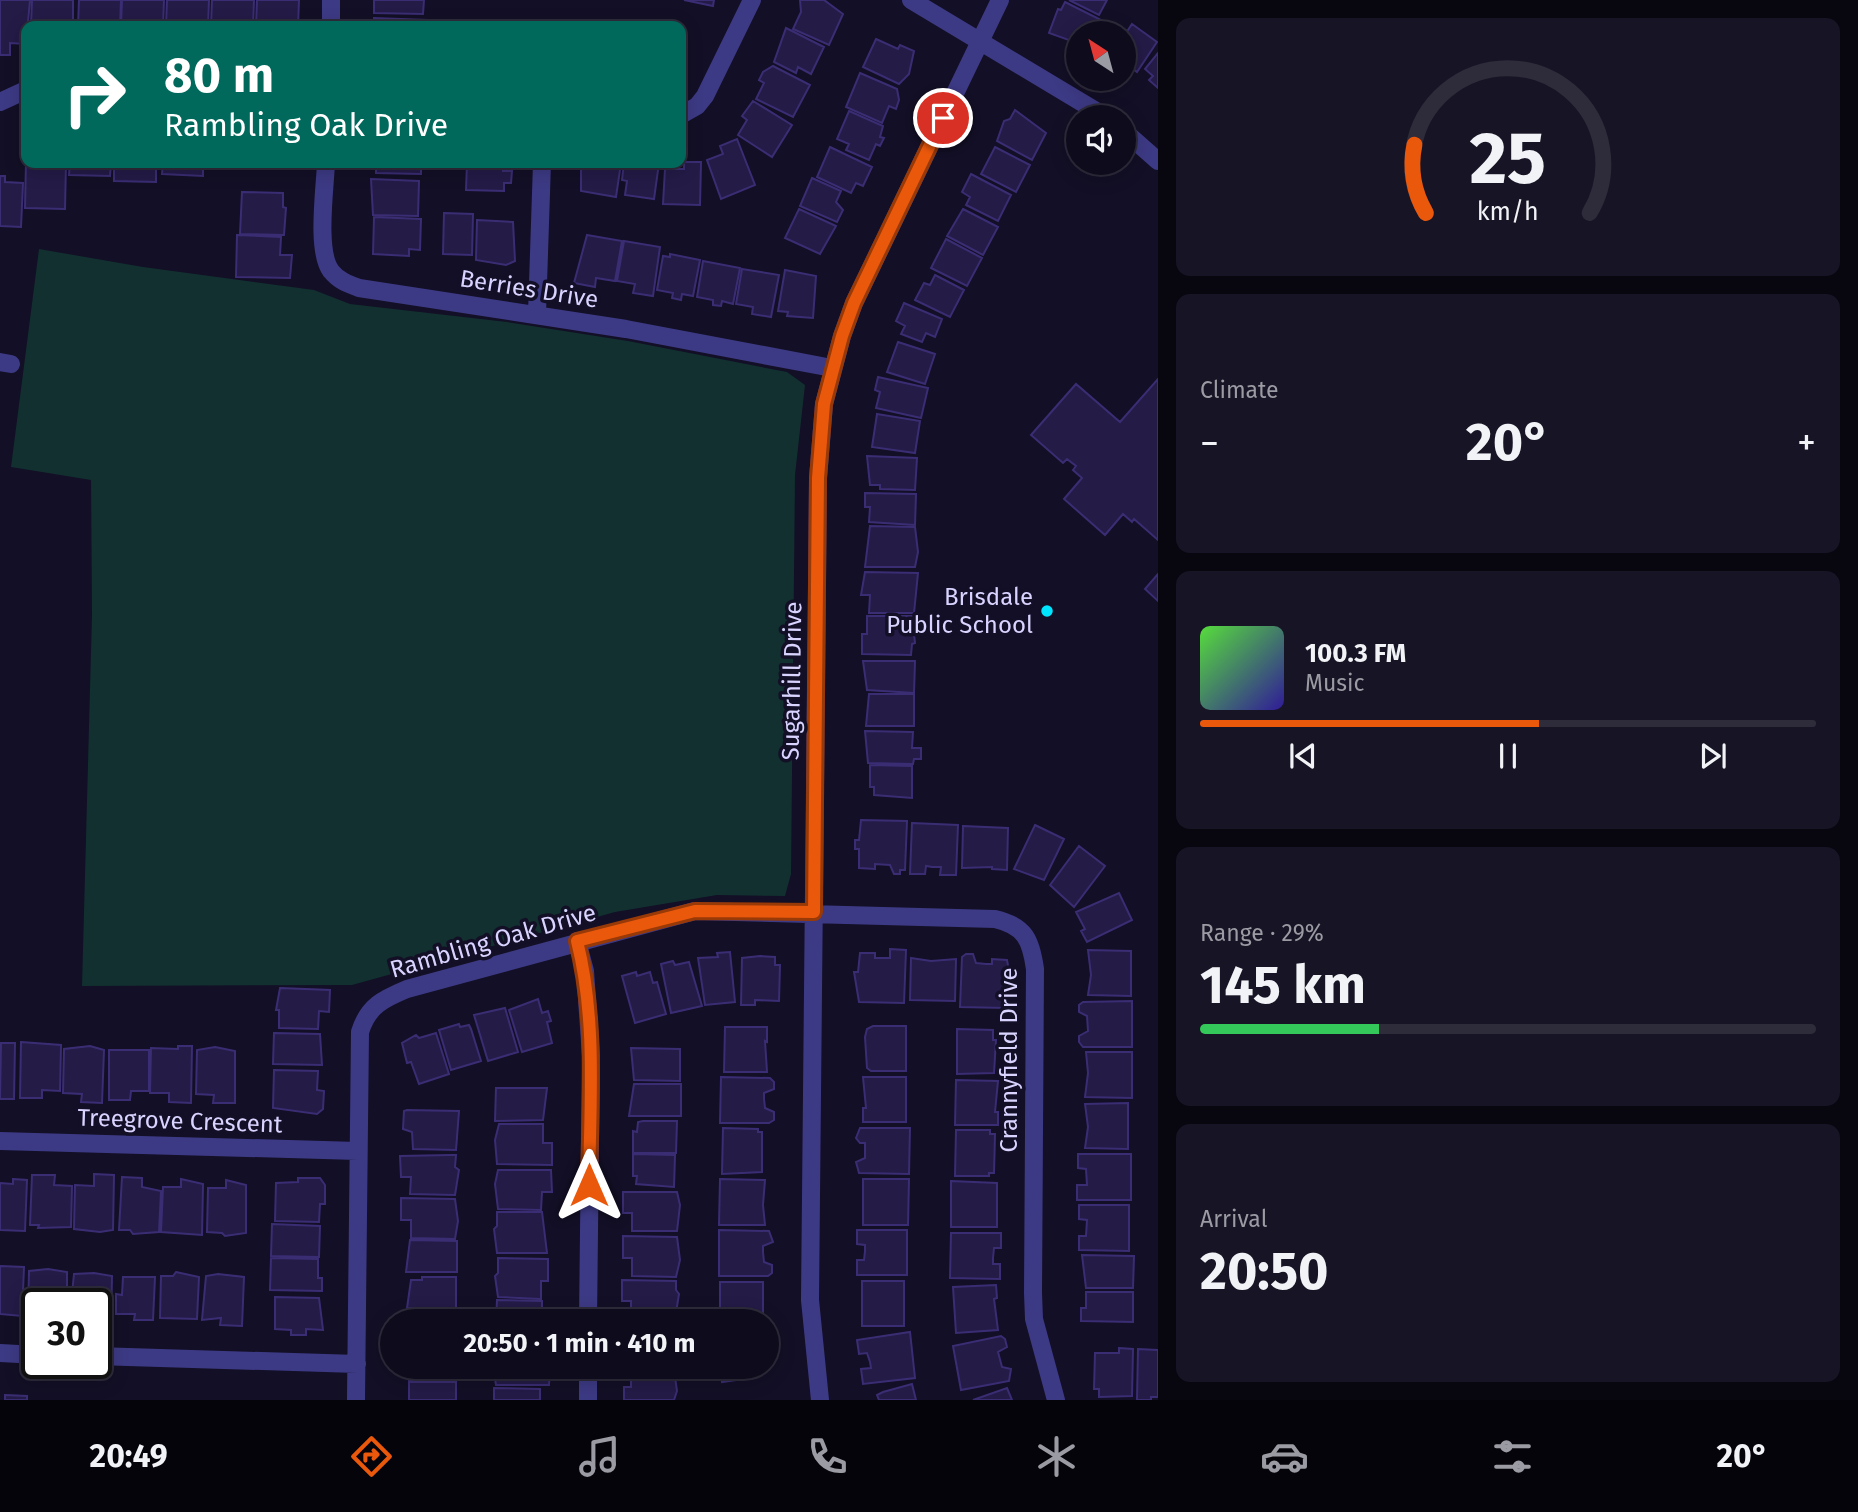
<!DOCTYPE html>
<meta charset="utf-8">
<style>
:root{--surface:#0e0b1c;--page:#171425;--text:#f1f3f6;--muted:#9b9ba3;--line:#2e2b3b;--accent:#ea580c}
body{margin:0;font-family:"Fira Sans",sans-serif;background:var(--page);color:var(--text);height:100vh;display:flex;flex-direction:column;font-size:26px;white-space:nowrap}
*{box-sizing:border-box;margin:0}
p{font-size:23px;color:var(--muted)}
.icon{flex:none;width:38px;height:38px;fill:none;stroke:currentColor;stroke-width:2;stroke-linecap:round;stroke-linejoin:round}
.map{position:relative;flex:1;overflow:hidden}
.sheet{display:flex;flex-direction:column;gap:18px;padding:18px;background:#08060f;width:700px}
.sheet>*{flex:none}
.hud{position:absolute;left:21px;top:21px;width:665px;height:147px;border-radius:14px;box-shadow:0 4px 18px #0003,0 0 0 2px var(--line);background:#00695c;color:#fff;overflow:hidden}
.needle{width:46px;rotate:324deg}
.controls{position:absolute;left:1066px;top:21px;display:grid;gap:14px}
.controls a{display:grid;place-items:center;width:70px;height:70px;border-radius:50%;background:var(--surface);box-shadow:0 4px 18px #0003,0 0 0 2px var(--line);font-size:35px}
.speed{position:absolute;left:21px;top:1288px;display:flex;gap:14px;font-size:35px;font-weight:700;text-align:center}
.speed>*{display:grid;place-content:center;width:91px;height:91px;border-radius:50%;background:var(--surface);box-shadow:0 4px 18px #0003,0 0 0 2px var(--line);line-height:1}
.speed .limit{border:4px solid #111;border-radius:10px;background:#fff;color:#111}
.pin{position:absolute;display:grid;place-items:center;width:60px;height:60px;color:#fff;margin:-30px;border:4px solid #fff;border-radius:50%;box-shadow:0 2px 7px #0007}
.me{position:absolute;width:77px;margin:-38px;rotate:0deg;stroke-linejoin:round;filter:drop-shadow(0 0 5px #0008)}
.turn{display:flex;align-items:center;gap:24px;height:147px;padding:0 28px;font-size:32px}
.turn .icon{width:91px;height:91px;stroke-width:2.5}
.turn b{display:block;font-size:49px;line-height:60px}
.big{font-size:52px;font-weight:700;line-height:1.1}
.sheet .tile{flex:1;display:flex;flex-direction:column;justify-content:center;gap:10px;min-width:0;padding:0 24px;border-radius:14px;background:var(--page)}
.sheet .dial{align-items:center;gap:0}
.dial svg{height:182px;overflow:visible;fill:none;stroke:var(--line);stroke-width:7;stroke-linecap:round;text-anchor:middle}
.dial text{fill:var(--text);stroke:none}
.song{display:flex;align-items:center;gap:21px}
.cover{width:84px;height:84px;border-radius:10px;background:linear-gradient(135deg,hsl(110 70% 55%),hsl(250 70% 35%))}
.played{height:7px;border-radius:4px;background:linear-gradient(90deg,var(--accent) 55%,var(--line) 55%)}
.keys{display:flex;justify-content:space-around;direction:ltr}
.heat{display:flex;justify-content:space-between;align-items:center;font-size:38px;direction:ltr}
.charge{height:10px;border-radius:5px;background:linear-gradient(90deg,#34c759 29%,var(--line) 0)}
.trip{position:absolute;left:380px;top:1309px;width:399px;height:70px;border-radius:35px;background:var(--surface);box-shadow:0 4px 18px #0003,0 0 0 2px var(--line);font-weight:700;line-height:70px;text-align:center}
.tabs{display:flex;height:112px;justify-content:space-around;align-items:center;background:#06040b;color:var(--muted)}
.tabs .icon{width:49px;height:49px}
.tabs .selected{color:var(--accent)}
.tabs b{font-size:32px;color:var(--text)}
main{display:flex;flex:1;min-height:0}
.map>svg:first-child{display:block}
.green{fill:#12302f}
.building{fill:#241b47;stroke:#3b2d73;stroke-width:2}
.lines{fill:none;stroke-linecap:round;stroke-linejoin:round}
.minor{stroke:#3d3a85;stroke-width:18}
.route-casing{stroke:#983908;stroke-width:18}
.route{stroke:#ea580c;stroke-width:12}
.poi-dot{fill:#00e5ff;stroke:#130f26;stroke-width:2.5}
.labels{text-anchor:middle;stroke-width:7;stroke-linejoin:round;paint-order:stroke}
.street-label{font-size:24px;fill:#d9d4ff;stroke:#130f26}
.poi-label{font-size:24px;fill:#d9d4ff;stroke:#130f26;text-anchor:end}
</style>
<main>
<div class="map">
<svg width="1158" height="1400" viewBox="0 0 1158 1400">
<rect width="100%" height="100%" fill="#130f26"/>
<path class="green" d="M39,249L143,267L314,290L350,304L507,322L628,341L787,372L805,385L795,475L791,874L785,896L717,895L615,912L352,985L82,986L92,615L91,480L11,467Z"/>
<path class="building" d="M0,0H30L26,44L10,43V55H0Z
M32,0H73V26H31Z
M79,0H121L120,26H78Z
M122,0H164L163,26H121Z
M167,0H209L208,26H166Z
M212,0H254L253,26H211Z
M257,0H299L298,26H256Z
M374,0H424L423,14L374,13Z
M684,0H714L713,6Z
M800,0H824L843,14L829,45L793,29L801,12Z
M1069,0H1107L1099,15Z
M1065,2L1101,20L1095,33H1078L1077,43L1049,33L1058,9L1061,10Z
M374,18L428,20V26H374Z
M1132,24L1157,42L1137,72L1129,66L1124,73V36Z
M786,28L824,47L811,74L798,67L796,73L774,62Z
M876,39L898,49L900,45L914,51L909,74L899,84L863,67Z
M681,43H686L683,84L681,83Z
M1158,53V88L1149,80L1153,76L1145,69Z
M773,66L810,85L793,117L756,99L764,83L759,80L763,72Z
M860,73L897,89L899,100L896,109L889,106L882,123L846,107Z
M753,101L792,125L772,157L738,135L747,120L742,116Z
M1015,110L1046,133L1032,160L997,141L1004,121L1010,119Z
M849,111L883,126L880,137L884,138L880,146L876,144L869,160L846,150L849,144L837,139Z
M737,139L755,185L721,199L707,160L723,154L720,146Z
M830,147L872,167L863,186L856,183L851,193L817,177Z
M995,147L1030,165L1016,192L981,174Z
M26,162L66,163L65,209L25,208Z
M684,162H701L700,205L663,204L665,169H684Z
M70,163H111L110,176L69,175Z
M114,163H156V182L114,181Z
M163,163H203V176L162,174Z
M206,163H247V166Z
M252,163H292V168L251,167Z
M371,163H421V174L376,173V166Z
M467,163H503V171H512L511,183H504V191L466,190Z
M581,163H621L616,197L581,191Z
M624,163H659L654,199L625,195L627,181L622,180Z
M971,174L1011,195L998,221L966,205L970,197L962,192Z
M0,176H5V182L23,183L21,227L0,226Z
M812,178L841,191L836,202L843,210L837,222L800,206Z
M371,179L419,181L418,216L373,215Z
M242,192L283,193V207L286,208L284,235L240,234Z
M799,209L836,226L820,254L785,238Z
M963,209L998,227L983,255L947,236Z
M444,213L473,214L472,255L443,254Z
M374,217L421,219L420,250L409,249V256L373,254Z
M477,220L513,222L515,261L506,265L476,260Z
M237,235L281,237L280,255H292L290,278L236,277Z
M587,235L622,241L615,281L596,278L595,287L574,283Z
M946,239L982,258L967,286L931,268Z
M624,241L660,247L653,296L633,293L635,284L617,281Z
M670,254L700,260L693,296L682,294L681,300L672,298L673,293L657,290L663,256L670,257Z
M703,261L740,268L733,304L722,301L721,306L713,305V300L697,297Z
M742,269L779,275L771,317L752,314L753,307L736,304Z
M785,270L816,276L813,318L787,316L788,312L778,311Z
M935,275L964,290L950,317L915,300L924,283L930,285Z
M904,303L942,319L935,337L926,333L922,342L901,334L905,326L896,321Z
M898,342L935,354L925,384L887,372Z
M878,377L928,388L921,418L876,408L880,392L875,390Z
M1158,379V540L1134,519L1132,522L1123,514L1105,535L1064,499L1082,478L1073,470L1076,466L1067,459L1063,463L1031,435L1076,384L1120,422Z
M877,414L920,421L915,453L872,447Z
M867,456L917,458L915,490L880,489V485H870Z
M865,493L916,494L915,525L869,522L870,507H865Z
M870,526L915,527L918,552L915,567H865Z
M865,572L918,573L914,613H869L870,595H861Z
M1158,574V601L1145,589Z
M867,616H912L915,643L912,644L911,655L862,654V634H867Z
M863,661H915L914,693L867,690Z
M869,694H914V726H866Z
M865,731L913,732L912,748H921V759H914L913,764L868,763Z
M870,765L912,766V798L874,795V787H870Z
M861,820L907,821L905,870H900V874H894L890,865L875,864V869L859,868V849H855V840H859Z
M912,823L958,825L956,875H940L941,867H932L926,866L925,874H910Z
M1035,825L1064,839L1044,880L1014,869Z
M963,826L1008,828L1007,870L992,869V867L962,868Z
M1079,846L1105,866L1074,907L1050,885Z
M1119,893L1132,920L1087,942L1081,931L1085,929L1076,912Z
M890,949L906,950L904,1003L859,1002L854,972H858L860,953H875V958H890Z
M1088,950L1131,951V996L1088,995L1091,975Z
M730,952L735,1002L705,1005L698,958L718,957L717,953Z
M966,954H973L976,963L986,964H992V959L1007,960L1012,988H1008L1006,1008L960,1007L962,957Z
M760,956L775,957V965H780L779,1001L755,1000V1005H741L742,958Z
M911,958L931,961L956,959L955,1001L910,1000Z
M673,961L675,965L689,962L702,1006L671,1013L661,964Z
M636,972L637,976L650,972L653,983L657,982L666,1014L635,1023L622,976Z
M280,988L330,990L329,1012L319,1011L318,1029L279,1028V1010H276Z
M538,999L542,1013L548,1011L551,1021L547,1022L552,1043L522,1052L509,1010Z
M1132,1001V1047H1083L1079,1042V1036L1088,1031L1087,1016L1079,1012V1005L1083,1002Z
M505,1008L518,1052L488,1061L474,1015Z
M459,1024L460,1027L469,1025L471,1029L481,1061L451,1070L439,1030Z
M873,1026H906V1071H871L867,1068L865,1037L867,1029Z
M725,1027H767V1042L765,1041L767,1072H724Z
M957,1029L993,1030V1040H996L994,1073L957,1074Z
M274,1033L320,1034L322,1065L273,1064Z
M436,1033L449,1074L419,1084L411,1062L407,1063L402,1043L416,1035L419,1038Z
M21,1042L61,1045L60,1091L42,1090V1098H20Z
M1,1043H15L14,1099H0Z
M90,1046L104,1050L102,1103L81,1102L82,1094L63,1093L64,1049Z
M178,1046H192L191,1103L169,1102V1093H150L151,1048L178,1049Z
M215,1047L235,1051V1103H213L214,1095L196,1094L197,1050Z
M631,1048L680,1049V1081L634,1080Z
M109,1050H149V1091H131L130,1100H109Z
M1086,1052H1132V1098L1085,1097L1088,1073Z
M274,1070L318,1071L317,1090L324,1091L323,1109L317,1114L273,1108Z
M721,1077L770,1078L774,1082V1089L764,1093V1099L765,1108L774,1112V1120L769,1123H720Z
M863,1077H906V1122H863V1108H866Z
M956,1080L998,1081L995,1112H998V1125H955Z
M634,1084H681V1116H629Z
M496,1088H547L543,1120L495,1121Z
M1128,1103V1149L1085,1148L1088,1127L1085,1104Z
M407,1110L459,1111L456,1150L413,1149L412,1132L403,1129L404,1111Z
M643,1121H677L676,1153H633V1131L637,1132L638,1122Z
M499,1124H543V1143H552V1165L497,1164L495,1140Z
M723,1128L758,1129V1132H762V1172L722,1174Z
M860,1128H910L909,1174L859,1173L856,1162L865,1158V1143H860L856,1138Z
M956,1130H990V1134H995L994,1173H989V1176H955Z
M633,1154L675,1155L674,1187L636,1184L637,1176H633Z
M1078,1154H1131V1200H1077V1185H1087L1086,1169L1078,1168Z
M450,1155H456L455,1167L459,1170L455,1195L410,1194L411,1177H401L400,1156Z
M498,1170H551L552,1192H542L541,1210L498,1209L495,1184Z
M94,1174L114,1175L113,1230L100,1232L74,1229L75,1185L94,1186Z
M32,1175H55L54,1185L72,1186L71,1227L38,1228L39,1225H30Z
M122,1177L142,1178V1187L161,1191L159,1232L133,1234L130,1230H119Z
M298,1178H320L325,1185V1204H320L319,1222L275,1221L276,1183L298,1182Z
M13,1179L27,1180L25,1231L0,1230V1183L13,1184Z
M181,1179L203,1184L202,1235L161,1232L163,1187H181Z
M720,1179L765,1180L763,1205L765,1225H719Z
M863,1179H909L908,1225H863Z
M226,1180L246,1185V1233L225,1236L222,1233L207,1232L208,1188H226Z
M951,1181L997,1183V1227H951Z
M623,1192H677L680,1205L677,1231H632V1213H623Z
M401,1198L455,1199L458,1221L455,1239L411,1238V1220H401Z
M1079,1205H1129V1251L1079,1250V1236H1086L1087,1220L1079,1219Z
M497,1212H542L547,1253H497L494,1229L497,1226Z
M272,1224L320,1226L319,1257L271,1256Z
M719,1230L769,1231L773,1242L763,1246V1252L764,1262L772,1265V1273L768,1276H719Z
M857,1230H907V1275H857V1260H864L865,1251V1245L857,1244Z
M951,1233H1001V1248H994L993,1258V1264H1000V1279L950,1278Z
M623,1236L677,1237L680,1260L676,1277L632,1276V1258H623Z
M410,1240L457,1241V1272H406Z
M1082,1255L1134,1256L1133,1288H1086Z
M271,1258L318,1259V1278H322V1291L270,1290Z
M498,1258L548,1259V1281H541V1299L498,1297L495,1276L498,1273Z
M0,1266L24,1267L22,1316L0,1314Z
M48,1269L67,1272V1304H37V1315H28L29,1271Z
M176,1272L199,1277L197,1319L160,1318L161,1276H173Z
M94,1273L112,1276L111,1325H96V1304H71L74,1274Z
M218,1274L244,1277L242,1326L220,1325L221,1318L202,1320L206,1276Z
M123,1277H155L153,1320H134L135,1314H116V1294L122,1295Z
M422,1277H456V1309L407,1308L411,1280H422Z
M622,1280L676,1281V1290L679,1294L675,1319H631V1301H622Z
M862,1281H904V1326H862Z
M720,1282H763V1321H720Z
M996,1285L997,1298L994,1299L998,1330L956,1333L953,1287Z
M1086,1292H1133V1322L1081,1321V1308H1086Z
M275,1297L319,1298L323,1330L306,1329V1335H291V1330L275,1329Z
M497,1300L542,1301V1319L550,1321H496Z
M411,1312L458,1313L457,1321H410Z
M910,1332L915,1378L863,1384L861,1369L871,1368L870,1362L867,1353L859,1354L857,1340Z
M1001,1336L1005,1339L1007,1347L998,1352L1002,1367L1011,1369L1009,1381L961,1390L953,1346Z
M1119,1348L1133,1349L1132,1396L1099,1397V1389H1094L1095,1353H1119Z
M1138,1349L1158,1350V1397H1151V1400H1137Z
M409,1367H456V1380H409Z
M493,1367H550L549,1385H496Z
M720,1367H757L758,1377L722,1382Z
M631,1368L674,1370L677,1391L674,1400H624V1387H631Z
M409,1382H456V1400H409Z
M912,1384L916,1400H879L877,1395L883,1392Z
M494,1388L540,1389V1400H494Z
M1007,1388L1012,1400H973Z
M5,1395L27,1396V1400H5Z"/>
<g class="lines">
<path class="minor" d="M911,0L1106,117
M331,26V0
M0,102L26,90
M681,115L697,106L705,96L752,0
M1124,131L1158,161
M326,163C325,189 316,251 331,271C339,281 348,284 359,288L626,329L832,368
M537,314L542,163
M0,362L11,364
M577,941L585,971L591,1056L588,1321
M0,1141L358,1151
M0,1353L37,1355
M96,1356L357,1364
M356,1400L360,1032C368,1006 383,999 407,989L695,911L995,919C1025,926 1031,940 1035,969L1033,1293L1034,1319L1056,1400
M588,1400V1367
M820,1400L810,1300L818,478L824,404L842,336L854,303L1000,0"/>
</g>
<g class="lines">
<defs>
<path id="route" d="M589,1185C590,1104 597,1020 577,941L695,911L814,912L818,478L824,404L842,336L854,303L943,118"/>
</defs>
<use href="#route" class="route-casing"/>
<use href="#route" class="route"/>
</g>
<circle class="poi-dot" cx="1047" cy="611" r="7"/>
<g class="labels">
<g class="street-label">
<text transform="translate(529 289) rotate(9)" y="8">Berries Drive</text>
<text transform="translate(792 681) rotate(-89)" y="8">Sugarhill Drive</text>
<text transform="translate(493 941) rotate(-16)" y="8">Rambling Oak Drive</text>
<text transform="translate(1009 1060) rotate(-90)" y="8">Crannyfield Drive</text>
<text transform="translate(180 1121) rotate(2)" y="8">Treegrove Crescent</text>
</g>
<g class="poi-label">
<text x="1033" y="605">Brisdale<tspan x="1033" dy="28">Public School</tspan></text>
</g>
</g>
</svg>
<div class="controls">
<a><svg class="needle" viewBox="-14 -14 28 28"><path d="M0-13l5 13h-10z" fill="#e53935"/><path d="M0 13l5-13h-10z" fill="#9b9ba3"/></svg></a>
<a><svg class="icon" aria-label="sound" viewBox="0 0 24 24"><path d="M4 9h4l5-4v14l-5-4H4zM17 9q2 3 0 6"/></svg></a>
</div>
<div class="speed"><div class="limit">30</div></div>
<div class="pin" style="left:943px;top:118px;background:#d93025"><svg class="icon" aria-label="arrive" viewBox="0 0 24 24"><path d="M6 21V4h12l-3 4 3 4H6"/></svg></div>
<svg class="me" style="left:589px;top:1185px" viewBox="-20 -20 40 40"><path d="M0-17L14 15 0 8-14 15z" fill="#ea580c" stroke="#fff" stroke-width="4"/></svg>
<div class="trip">20:50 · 1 min · 410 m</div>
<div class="hud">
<div class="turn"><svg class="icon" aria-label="right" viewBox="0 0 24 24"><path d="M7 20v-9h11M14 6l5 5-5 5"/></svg><div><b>80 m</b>Rambling Oak Drive</div></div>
</div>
</div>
<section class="sheet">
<div class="tile dial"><svg viewBox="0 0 100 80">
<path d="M14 69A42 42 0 1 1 86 69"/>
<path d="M14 69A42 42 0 0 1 9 39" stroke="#ea580c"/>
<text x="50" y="56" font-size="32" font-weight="700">25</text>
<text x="50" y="72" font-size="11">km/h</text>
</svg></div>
<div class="tile"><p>Climate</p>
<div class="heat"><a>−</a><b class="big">20°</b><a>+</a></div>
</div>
<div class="tile">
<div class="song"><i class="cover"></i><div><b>100.3 FM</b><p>Music</p></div></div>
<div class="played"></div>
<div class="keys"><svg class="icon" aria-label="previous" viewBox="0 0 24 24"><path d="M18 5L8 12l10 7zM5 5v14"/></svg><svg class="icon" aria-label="pause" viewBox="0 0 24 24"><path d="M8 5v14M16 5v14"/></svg><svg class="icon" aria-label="next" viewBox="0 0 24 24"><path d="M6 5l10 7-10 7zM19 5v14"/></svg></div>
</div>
<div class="tile"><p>Range · 29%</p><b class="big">145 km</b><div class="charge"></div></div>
<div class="tile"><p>Arrival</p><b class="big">20:50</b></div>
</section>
</main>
<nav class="tabs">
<b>20:49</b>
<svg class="icon selected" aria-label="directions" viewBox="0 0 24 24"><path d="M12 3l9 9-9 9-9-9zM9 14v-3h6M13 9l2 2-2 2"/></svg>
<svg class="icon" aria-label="music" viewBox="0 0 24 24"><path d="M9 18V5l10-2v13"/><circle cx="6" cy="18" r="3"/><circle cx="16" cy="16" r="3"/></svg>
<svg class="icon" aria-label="phone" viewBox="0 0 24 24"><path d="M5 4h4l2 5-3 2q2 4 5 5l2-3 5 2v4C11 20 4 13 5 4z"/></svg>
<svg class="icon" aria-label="climate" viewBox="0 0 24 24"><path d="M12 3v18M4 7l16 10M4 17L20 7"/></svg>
<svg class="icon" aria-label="car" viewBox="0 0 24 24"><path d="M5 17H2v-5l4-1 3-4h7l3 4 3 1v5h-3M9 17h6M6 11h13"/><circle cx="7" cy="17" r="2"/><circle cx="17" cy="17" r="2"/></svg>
<svg class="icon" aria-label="filters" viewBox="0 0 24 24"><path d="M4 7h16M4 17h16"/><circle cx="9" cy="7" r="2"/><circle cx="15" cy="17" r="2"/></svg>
<b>20°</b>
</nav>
